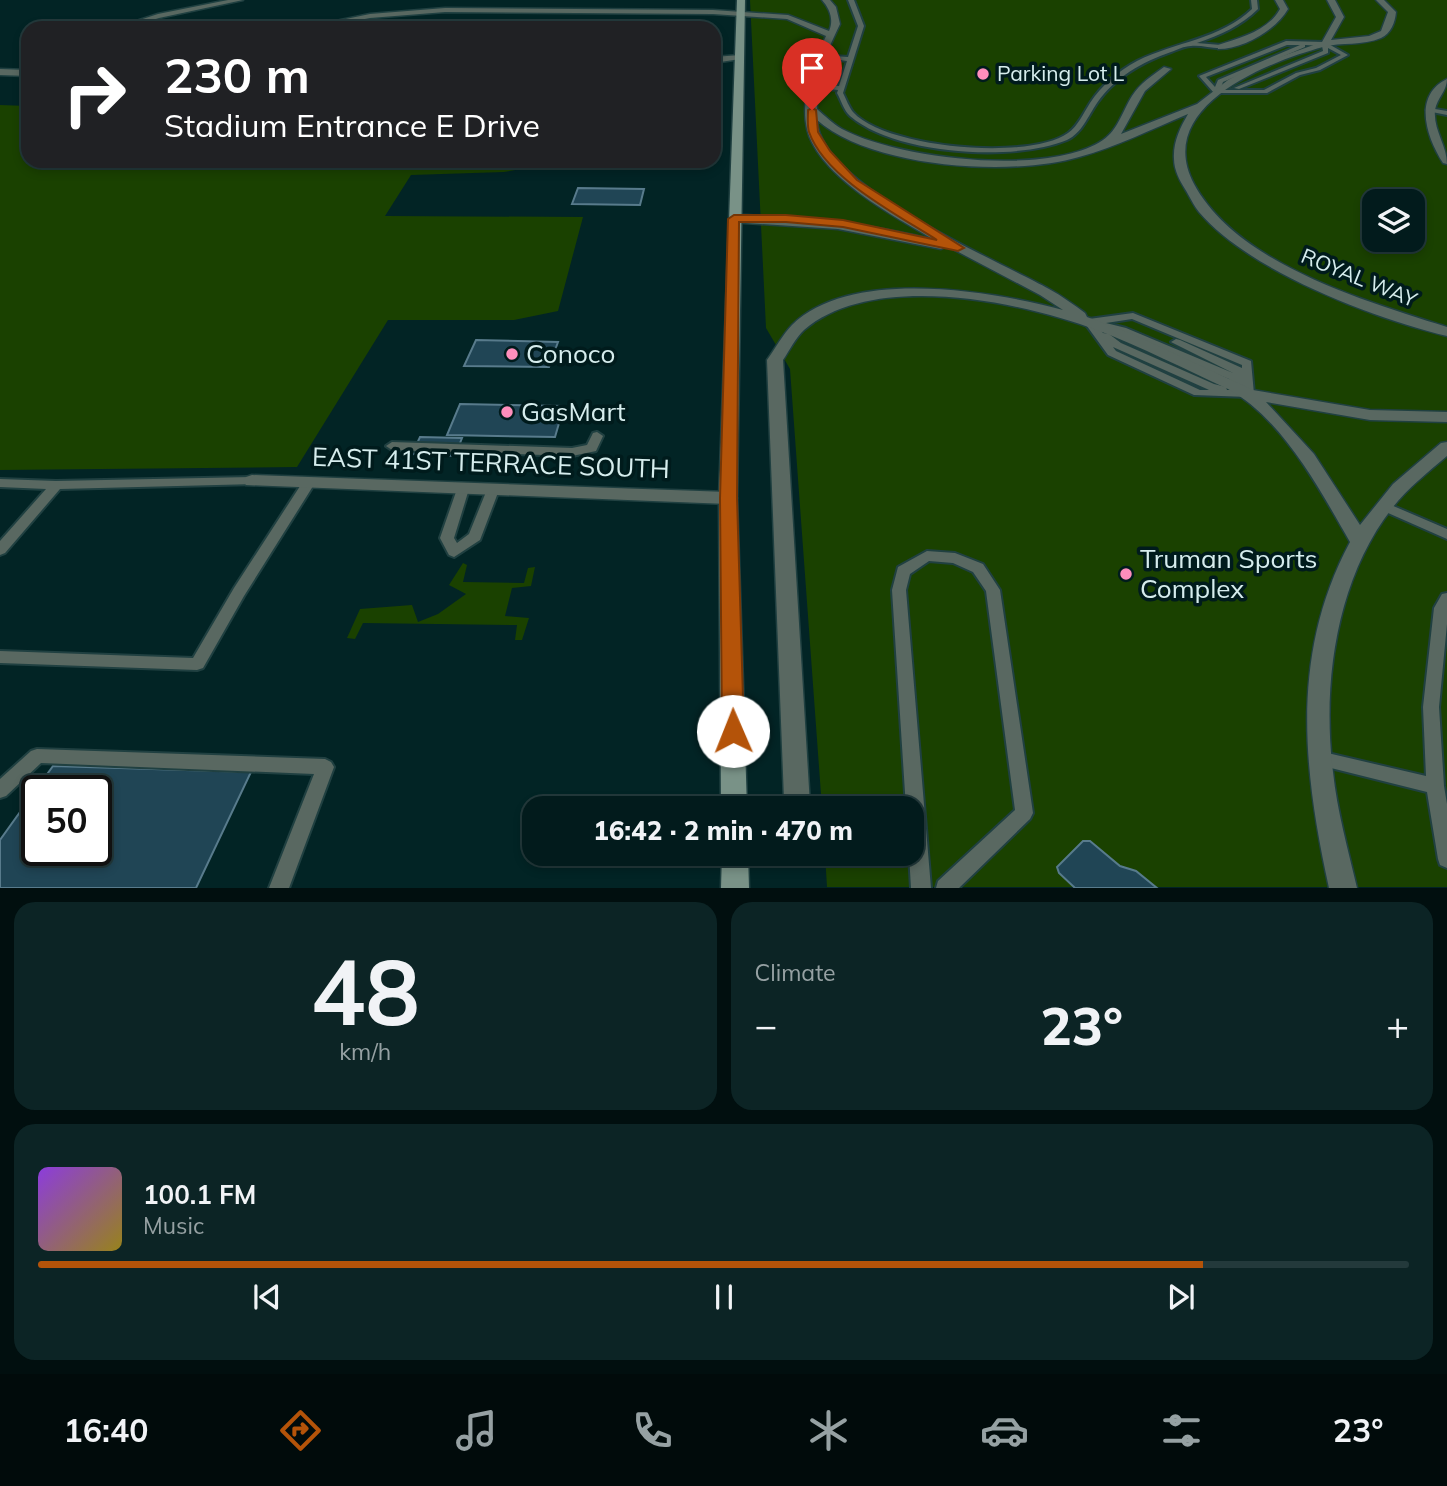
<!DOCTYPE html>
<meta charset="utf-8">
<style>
:root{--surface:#021b1c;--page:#0c2425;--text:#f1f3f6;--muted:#96a1a3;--line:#23393b;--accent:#b45309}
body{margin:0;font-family:Mulish,sans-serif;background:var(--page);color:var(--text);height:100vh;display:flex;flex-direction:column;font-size:26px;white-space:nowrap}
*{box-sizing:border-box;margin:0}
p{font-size:23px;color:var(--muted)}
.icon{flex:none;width:38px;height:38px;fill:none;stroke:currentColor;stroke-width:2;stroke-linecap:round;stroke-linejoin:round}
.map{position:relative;height:888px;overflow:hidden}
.drawer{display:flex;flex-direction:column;gap:14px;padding:14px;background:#010f0f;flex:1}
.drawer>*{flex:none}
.banner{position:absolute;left:21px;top:21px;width:700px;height:147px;border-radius:21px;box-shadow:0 4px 10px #0003,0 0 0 2px var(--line);background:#202124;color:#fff;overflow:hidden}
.fabs{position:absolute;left:1362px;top:189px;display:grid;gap:14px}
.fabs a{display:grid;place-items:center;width:63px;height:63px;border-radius:14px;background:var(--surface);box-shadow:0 4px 10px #0003,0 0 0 2px var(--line);font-size:35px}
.speed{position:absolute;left:21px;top:775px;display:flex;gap:14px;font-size:35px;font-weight:700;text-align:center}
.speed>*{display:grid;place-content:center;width:91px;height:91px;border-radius:50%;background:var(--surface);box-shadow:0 4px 10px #0003,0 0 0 2px var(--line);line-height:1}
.speed .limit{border:4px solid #111;border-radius:10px;background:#fff;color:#111}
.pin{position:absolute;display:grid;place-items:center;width:60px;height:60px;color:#fff;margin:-72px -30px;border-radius:50% 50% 50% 0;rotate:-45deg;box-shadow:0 0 7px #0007}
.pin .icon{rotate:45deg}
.me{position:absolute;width:77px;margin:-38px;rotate:359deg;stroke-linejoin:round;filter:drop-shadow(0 0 5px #0008)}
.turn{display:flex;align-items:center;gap:24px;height:147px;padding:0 28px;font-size:32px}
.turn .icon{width:91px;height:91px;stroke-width:2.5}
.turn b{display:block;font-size:49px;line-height:60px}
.big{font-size:52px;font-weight:800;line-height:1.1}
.drawer .widget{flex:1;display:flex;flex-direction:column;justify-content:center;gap:10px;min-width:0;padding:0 24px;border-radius:21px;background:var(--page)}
.drawer .dial{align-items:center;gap:0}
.dial b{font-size:91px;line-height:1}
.song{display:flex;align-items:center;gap:21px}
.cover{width:84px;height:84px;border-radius:10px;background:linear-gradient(135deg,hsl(270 70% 55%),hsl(50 70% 35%))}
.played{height:7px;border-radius:4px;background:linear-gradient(90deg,var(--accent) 85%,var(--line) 85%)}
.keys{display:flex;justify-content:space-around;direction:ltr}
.heat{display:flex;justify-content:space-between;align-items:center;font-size:38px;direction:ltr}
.drawer .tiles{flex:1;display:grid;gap:14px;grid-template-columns:1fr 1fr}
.widget:last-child{grid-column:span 2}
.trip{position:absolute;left:522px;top:796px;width:402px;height:70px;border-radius:21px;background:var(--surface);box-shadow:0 4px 10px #0003,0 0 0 2px var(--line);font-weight:800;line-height:70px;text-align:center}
.menu{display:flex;height:112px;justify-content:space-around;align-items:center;background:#010b0b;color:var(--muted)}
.menu .icon{width:49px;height:49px}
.menu .selected{color:var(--accent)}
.menu b{font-size:32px;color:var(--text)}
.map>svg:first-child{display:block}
.green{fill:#1a4100;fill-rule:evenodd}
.building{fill:#204555;stroke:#587b8c;stroke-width:2;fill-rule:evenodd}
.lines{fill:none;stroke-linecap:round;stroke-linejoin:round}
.lane-casing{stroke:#204041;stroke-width:4}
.street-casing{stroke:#204041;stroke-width:3}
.secondary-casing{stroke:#204041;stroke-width:3}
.lane{fill:#596861;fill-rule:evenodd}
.street{fill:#596861;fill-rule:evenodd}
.secondary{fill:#799287;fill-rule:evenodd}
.route{fill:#b45309;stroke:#753606;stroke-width:2}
.poi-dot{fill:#fe8ebc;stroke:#001b1c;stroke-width:2.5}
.labels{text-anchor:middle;stroke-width:7;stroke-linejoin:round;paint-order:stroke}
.far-poi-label{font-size:21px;fill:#d6eded;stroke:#001b1c;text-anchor:start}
.far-street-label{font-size:21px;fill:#d6eded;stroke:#001b1c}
.poi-label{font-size:26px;fill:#d6eded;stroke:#001b1c;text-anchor:start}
.street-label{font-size:26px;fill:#d6eded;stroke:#001b1c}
</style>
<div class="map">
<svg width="1447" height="888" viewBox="0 0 1447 888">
<rect width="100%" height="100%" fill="#022425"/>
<path class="green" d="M750,0H1447V887H827L825,854H912V808H822L790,369L766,328ZM1374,201H1412V240H1374Z
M0,105L28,106V161H568L504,172L411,175L385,216L583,217L558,311L514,320H388L297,467L0,470Z
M463,563L467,565L463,582L524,583L528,568L535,567L531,586L512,588L505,616L529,618L522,640H515L517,625L363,623L355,639L347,638L360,609L412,605L418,622L438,614L466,594L449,585Z"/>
<path class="building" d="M578,188L644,189L640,205L572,204Z
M476,340L558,342L549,367L464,366Z
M460,404L564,406L555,437L447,435Z
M420,437L462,438L455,456L412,454Z
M53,766L251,772L196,888H0V840ZM37,791H96V850H37Z
M1083,841H1090L1120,866L1136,871L1157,888H1075L1059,873L1057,867Z"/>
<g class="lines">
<defs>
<path id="lane" d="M848,0H854L864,26L843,93C846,99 849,107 853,112C885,148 1029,161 1068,133C1078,126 1083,114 1090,103C1101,86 1118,71 1137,61C1175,42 1221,39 1252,9L1251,0H1257L1258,9C1241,26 1220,35 1197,43L1221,45L1223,48C1213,49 1202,45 1191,46C1184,46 1177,50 1171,52C1142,62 1115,77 1097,103C1088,116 1082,133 1067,140C1014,162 895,155 850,116C844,111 841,100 837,93L838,90L810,87L809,86L812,84L839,86L847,61L817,57L820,55L848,57L858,26Z
M1286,41L1325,42L1348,55L1320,70L1300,75L1267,93H1214L1199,76ZM1287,45H1300L1218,80L1215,87L1206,77ZM1305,45L1322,46L1323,51L1234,88L1239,89L1328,53V48L1341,55L1316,68L1296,73L1264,90H1220L1223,82L1305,47Z
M1429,108L1447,111V115L1427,111L1426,110Z
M1133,313L1251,361L1254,394L1248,397L1194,395L1108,355L1084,322L1089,319ZM1132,319L1242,365V368L1180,340L1176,339L1171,342L1233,373L1126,328L1106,323ZM1096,324L1229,379L1238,389L1242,390H1227L1226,387L1214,384L1121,343L1109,334L1103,333ZM1113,347L1207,389L1209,390H1200L1116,351Z
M597,432L603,436L596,451L572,456L392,450L386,446L392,442L572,448L587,445L593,433Z
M252,477L258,481L257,484L60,489L5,553L0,555V541L46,489L0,487V479L56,481Z
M309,479L315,483L244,596L203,668L197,670L0,663V651L193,658L234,588L304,480Z
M463,485L469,489L454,538L457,543L469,534L488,487H498L499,490L480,540L454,557L449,555L440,538L457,489Z
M1384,502L1447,529V539L1379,509L1377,506L1379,503Z
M927,551L955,553L983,564L1000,590L1033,813L1030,819L959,888H936L938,881L1015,810L986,591L973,572L953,563L929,561L910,574L906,590L931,888H911L909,854H912V808H906L892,590L898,567Z
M1447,593V624L1439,707L1444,786L1447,804V868L1440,865L1438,859L1427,792L1319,765L1313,763L1310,758L1313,753L1319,751L1426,776L1423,707L1434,608L1442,594Z
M37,749L325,759L331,762L334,767L289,888H269L314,774L41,763L6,796L0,798V779L31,751Z"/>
<path id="street" d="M228,0H243L159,18L127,28H115L158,14Z
M822,0H830L836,7L840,24C827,51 815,78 817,109C825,116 833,124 842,129C898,159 1048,177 1103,140C1118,130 1123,110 1132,96C1140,83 1152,76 1164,67L1171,69L1145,91L1121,134L1197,104L1228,80L1252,67L1322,42L1336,17L1327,0H1335L1344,17L1331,40L1369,36L1381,31L1388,12L1376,0H1384L1396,12C1395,23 1391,33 1381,38C1363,46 1341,42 1323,47C1267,62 1153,107 1194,184C1237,264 1365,301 1447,327V336C1373,318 1249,271 1199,212C1194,206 1190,197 1185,189C1180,181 1174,170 1174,159C1173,142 1180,128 1188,114C1152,129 1116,147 1079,157C1011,177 871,168 817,120C819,185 997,260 1049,289C1062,296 1074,305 1085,313L1087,317L1130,333L1253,390L1370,410L1447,412V422L1370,420L1266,402L1314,454L1360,525L1393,484L1441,443L1447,442V456C1428,472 1408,488 1393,507C1336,579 1322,684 1333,772C1337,811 1348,849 1357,888H1329C1303,769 1290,654 1350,542C1320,490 1282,418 1228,389C1185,369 1141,347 1097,330C1020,301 873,271 804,330C796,337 789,351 783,360L810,805L808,808H779L784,799L767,360C775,349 783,334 792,325C851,267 992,291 1063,310L1040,295L947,246L941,249L838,229L730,222V216L734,215C802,216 869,224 935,240C896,218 818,176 807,129C800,98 813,63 826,36L787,19L713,14L445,12L370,18L319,28H302L370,14L445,8L713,10L788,15L829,31C834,20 830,9 822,0Z
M1275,0H1283L1288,9C1276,30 1243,49 1218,49V45C1240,38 1268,31 1280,9Z
M740,55V59L714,63V57Z
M0,69L28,70V76L0,75Z
M1447,79C1447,91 1437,98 1435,110C1433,130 1447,145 1447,164L1443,163C1427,138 1412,96 1447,79Z
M252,475L728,492L735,494L737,498L735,502L728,504L246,485L243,481L246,477Z"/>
<path id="secondary" d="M737,0H745L737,498L747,808H721L719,498Z
M722,854H748L749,888H721Z"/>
</defs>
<use href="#lane" class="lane-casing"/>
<use href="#street" class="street-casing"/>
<use href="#secondary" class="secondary-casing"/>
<use href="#lane" class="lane"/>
<use href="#street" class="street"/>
<use href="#secondary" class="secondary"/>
</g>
<path class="route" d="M812,108L816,110L818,132L830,151L857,180L964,248L958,251L843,227L786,222H739L737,498L744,731L740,737L733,740L725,737L722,731L720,498L728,219L734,215H786L843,220L937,240C898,215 825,178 809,132C807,126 808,117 808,110Z"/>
<g class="poi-dot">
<circle cx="983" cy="74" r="7"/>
<circle cx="512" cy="354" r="7"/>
<circle cx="507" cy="412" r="7"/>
<circle cx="1126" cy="574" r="7"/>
</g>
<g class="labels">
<g class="far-poi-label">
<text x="997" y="81">Parking Lot L</text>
</g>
<g class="far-street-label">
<text transform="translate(1359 278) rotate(22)" y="7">ROYAL WAY</text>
</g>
<g class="poi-label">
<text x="526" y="363">Conoco</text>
<text x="521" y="421">GasMart</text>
<text x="1140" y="568">Truman Sports<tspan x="1140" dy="30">Complex</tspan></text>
</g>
<g class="street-label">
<text transform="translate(491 463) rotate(2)" y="9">EAST 41ST TERRACE SOUTH</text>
</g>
</g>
</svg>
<div class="fabs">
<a><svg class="icon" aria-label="layers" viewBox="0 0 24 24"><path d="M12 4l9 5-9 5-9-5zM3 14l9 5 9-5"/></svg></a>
</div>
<div class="speed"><div class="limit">50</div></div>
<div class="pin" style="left:812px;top:110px;background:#d93025"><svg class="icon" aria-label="arrive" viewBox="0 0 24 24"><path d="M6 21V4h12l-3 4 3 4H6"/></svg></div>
<svg class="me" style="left:733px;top:731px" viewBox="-20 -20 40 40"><circle r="19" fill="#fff"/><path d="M0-13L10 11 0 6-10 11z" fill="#b45309"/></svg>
<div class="trip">16:42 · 2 min · 470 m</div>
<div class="banner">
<div class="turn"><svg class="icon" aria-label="right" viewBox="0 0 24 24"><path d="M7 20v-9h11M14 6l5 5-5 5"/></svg><div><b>230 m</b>Stadium Entrance E Drive</div></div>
</div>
</div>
<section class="drawer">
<div class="tiles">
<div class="widget dial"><b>48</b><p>km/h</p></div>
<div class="widget"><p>Climate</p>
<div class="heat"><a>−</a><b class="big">23°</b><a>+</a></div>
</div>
<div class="widget">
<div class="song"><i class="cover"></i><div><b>100.1 FM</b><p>Music</p></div></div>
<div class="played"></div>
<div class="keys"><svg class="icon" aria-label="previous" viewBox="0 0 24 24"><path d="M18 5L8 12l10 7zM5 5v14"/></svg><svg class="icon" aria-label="pause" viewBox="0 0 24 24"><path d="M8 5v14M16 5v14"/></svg><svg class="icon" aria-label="next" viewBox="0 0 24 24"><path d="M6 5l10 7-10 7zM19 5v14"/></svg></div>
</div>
</div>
</section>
<nav class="menu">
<b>16:40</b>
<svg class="icon selected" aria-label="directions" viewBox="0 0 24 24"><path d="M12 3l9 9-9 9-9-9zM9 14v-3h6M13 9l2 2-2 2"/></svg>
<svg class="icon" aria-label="music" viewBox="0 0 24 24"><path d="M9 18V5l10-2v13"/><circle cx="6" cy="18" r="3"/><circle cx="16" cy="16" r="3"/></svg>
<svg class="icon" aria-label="phone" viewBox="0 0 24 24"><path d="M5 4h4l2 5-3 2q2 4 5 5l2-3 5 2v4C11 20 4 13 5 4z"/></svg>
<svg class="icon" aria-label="climate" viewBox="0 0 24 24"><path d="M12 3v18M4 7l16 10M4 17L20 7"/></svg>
<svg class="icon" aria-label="car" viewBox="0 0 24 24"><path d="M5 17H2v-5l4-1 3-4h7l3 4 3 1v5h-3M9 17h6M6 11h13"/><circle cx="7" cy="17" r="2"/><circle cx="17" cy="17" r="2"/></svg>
<svg class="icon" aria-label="filters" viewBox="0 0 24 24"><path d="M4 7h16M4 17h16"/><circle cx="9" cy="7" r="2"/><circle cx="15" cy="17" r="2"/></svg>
<b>23°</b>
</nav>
